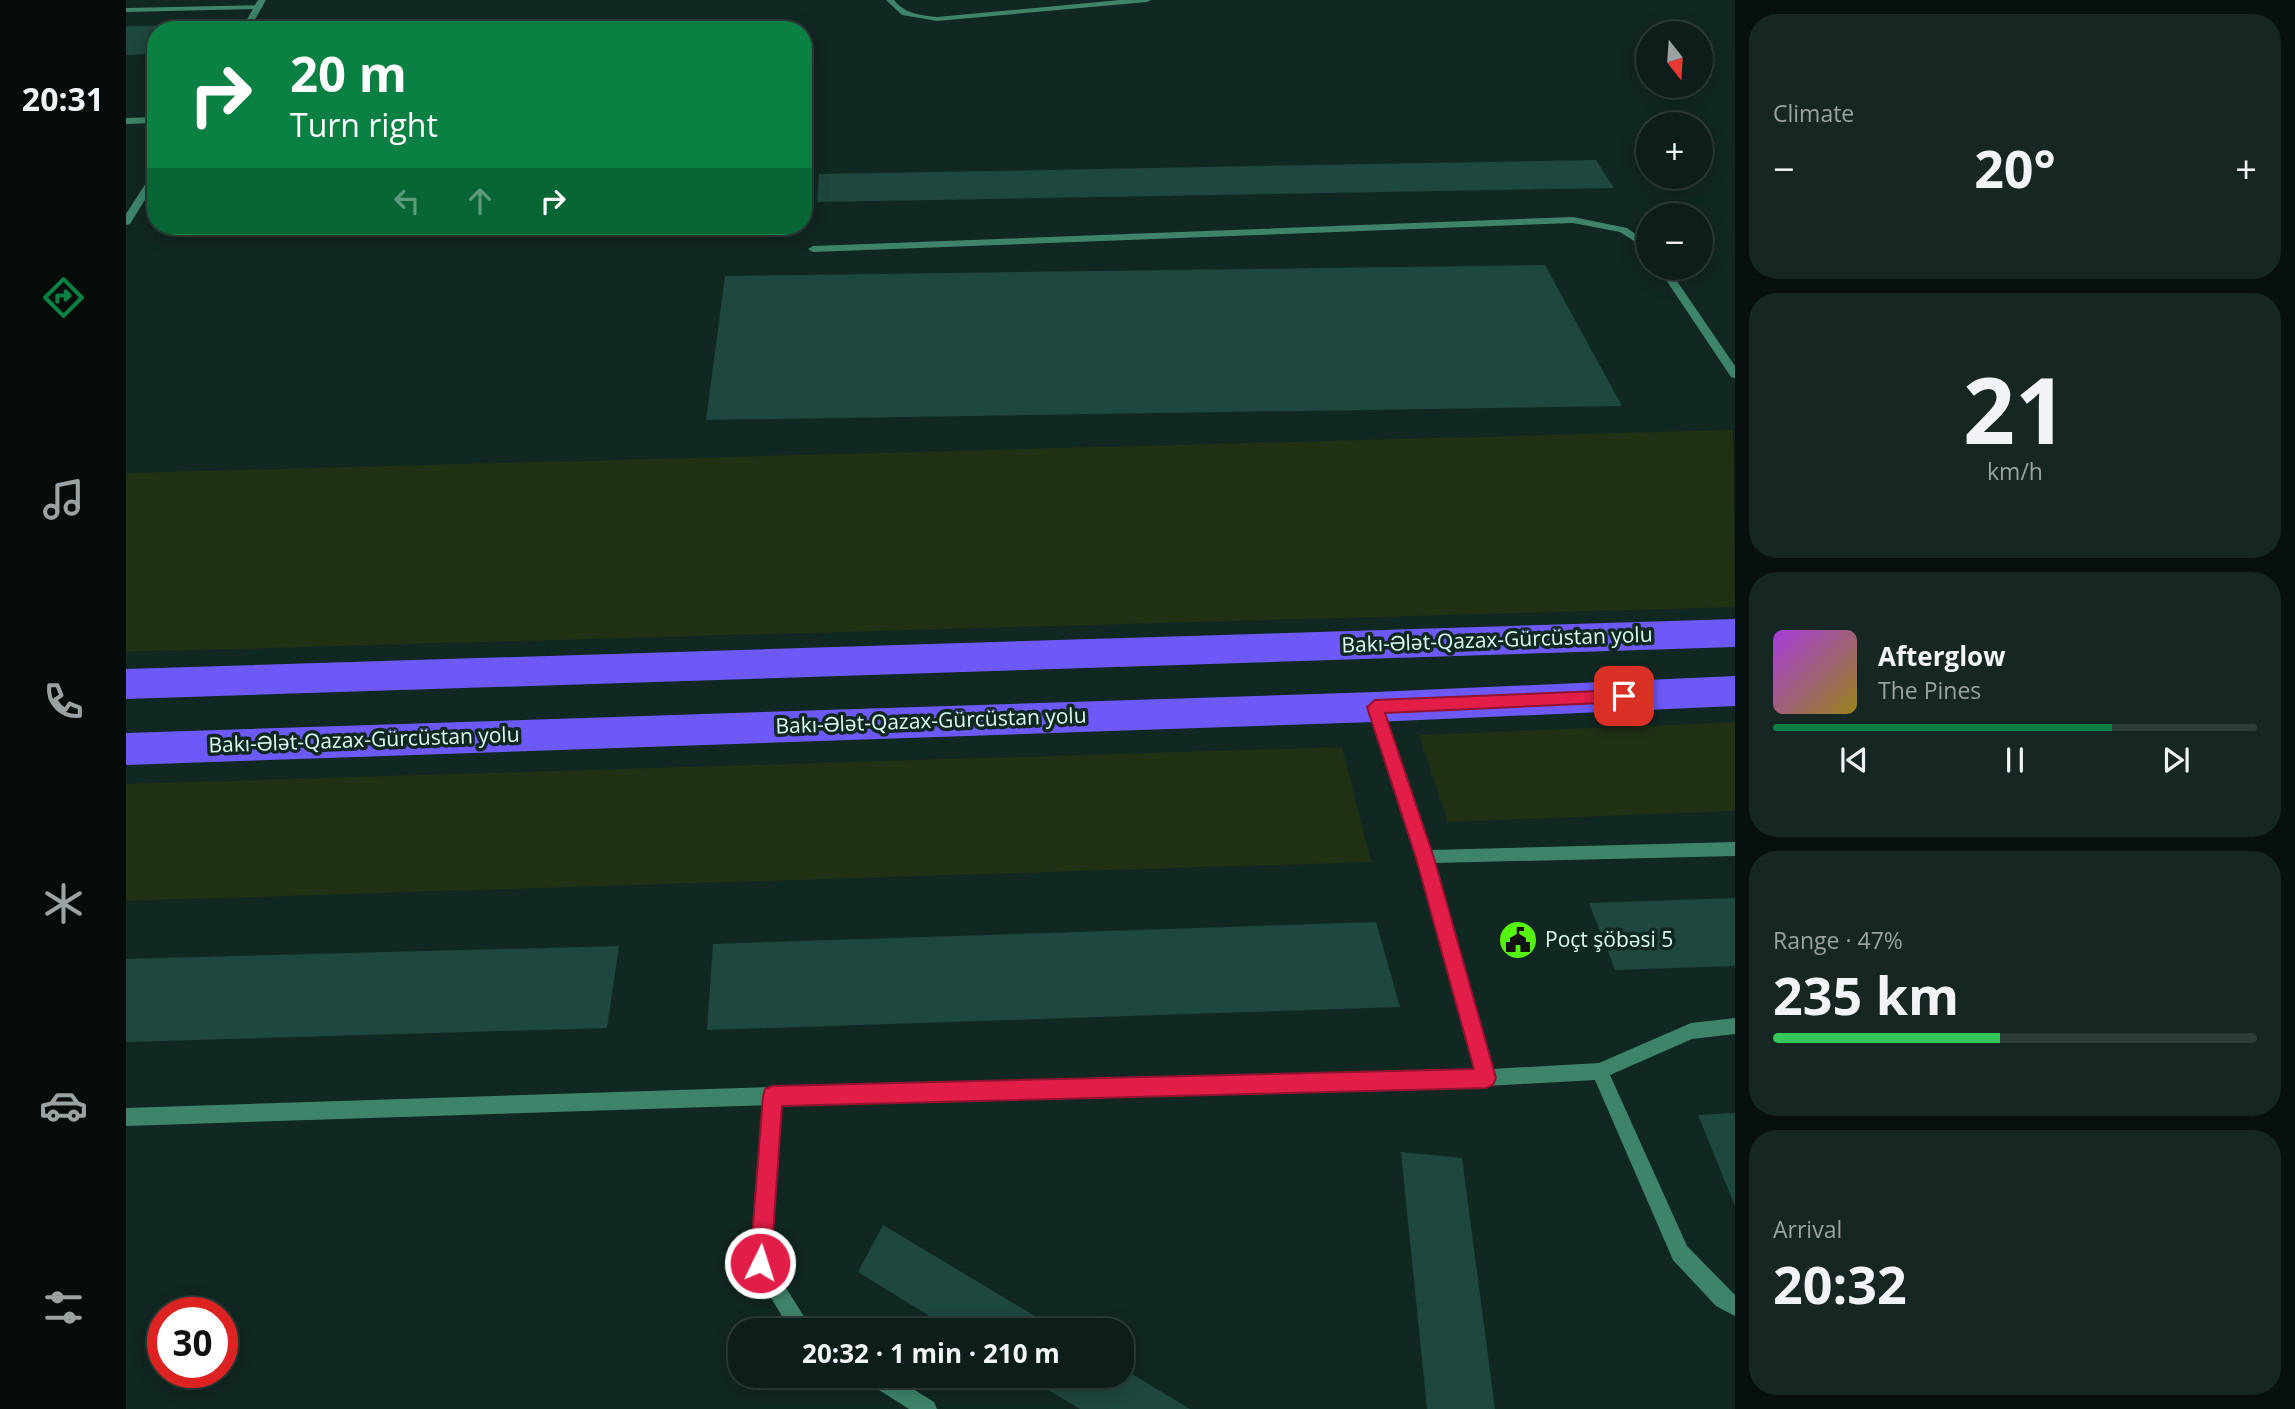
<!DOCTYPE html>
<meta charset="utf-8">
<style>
:root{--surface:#0d1d1a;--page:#162623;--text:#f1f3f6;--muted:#9aa2a2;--line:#2d3b39;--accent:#0b8043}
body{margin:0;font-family:"Open Sans",sans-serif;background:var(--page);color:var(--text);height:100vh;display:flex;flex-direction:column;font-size:26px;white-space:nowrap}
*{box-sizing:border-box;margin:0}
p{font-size:23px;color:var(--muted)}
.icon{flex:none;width:38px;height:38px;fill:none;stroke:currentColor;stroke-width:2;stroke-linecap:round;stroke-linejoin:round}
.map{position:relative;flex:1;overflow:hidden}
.side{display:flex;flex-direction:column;gap:14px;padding:14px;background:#07100e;width:560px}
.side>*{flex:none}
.hud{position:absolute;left:21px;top:21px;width:665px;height:214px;border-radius:28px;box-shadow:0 4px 18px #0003,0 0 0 2px var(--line);background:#0b8043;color:#fff;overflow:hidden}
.needle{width:46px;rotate:163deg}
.controls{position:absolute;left:1510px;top:21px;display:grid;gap:14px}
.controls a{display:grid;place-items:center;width:77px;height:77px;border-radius:50%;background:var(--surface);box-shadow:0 4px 18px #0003,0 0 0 2px var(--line);font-size:35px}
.speed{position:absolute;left:21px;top:1297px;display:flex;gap:14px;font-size:35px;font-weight:700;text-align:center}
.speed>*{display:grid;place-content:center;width:91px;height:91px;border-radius:50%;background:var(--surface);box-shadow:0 4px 18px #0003,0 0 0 2px var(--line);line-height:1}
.speed .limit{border:10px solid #d22;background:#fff;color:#111}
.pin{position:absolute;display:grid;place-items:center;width:60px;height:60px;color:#fff;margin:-30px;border-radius:14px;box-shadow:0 4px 10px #0006}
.me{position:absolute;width:77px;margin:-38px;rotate:4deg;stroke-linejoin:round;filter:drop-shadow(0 0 5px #0008)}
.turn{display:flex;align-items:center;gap:24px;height:147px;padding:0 28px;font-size:32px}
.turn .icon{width:91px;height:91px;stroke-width:2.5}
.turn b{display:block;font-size:49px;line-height:60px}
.lanes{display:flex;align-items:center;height:66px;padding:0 28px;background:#0003;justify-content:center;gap:35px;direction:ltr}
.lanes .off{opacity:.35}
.big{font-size:52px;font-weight:700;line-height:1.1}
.side .widget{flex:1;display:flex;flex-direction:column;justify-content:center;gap:10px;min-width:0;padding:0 24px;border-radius:28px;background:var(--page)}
.side .dial{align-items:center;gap:0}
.dial b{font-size:91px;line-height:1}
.song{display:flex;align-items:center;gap:21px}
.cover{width:84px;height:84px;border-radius:10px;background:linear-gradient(135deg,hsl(280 70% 55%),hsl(50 70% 35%))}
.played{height:7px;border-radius:4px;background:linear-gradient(90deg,var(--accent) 70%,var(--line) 70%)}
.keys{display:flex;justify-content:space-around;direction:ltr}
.heat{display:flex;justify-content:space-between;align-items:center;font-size:38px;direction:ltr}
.charge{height:10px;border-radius:5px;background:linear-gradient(90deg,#34c759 47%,var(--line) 0)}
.trip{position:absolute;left:602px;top:1318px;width:406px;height:70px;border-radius:28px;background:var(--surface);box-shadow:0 4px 18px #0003,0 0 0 2px var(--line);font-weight:700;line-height:70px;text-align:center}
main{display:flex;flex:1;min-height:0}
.tab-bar{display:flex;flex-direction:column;width:126px;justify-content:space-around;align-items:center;background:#050c0a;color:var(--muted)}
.tab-bar .icon{width:49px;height:49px}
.tab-bar .on{color:var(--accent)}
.tab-bar b{font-size:32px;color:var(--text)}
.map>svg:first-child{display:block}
.green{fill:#213114}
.building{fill:#1e473f}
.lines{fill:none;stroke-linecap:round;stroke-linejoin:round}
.lane{fill:#3e846a;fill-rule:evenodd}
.street{fill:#3e846a;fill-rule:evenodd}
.highway{fill:#6c59f8;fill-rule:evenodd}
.route{fill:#e11d48;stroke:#92132f;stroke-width:2}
.labels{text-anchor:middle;stroke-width:7;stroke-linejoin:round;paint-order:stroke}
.street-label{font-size:21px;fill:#d9fdf3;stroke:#112722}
.poi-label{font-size:21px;fill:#d9fdf3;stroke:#112722;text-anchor:start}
</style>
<main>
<nav class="tab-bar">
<b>20:31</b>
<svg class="icon on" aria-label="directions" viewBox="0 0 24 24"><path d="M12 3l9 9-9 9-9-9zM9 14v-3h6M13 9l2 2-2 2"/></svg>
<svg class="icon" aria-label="music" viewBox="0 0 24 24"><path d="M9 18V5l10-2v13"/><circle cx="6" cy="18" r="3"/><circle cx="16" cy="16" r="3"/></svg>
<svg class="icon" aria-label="phone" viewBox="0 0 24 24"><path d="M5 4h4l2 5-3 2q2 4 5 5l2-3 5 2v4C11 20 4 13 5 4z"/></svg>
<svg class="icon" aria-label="climate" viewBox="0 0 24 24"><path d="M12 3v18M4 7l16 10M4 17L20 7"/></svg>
<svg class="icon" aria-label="car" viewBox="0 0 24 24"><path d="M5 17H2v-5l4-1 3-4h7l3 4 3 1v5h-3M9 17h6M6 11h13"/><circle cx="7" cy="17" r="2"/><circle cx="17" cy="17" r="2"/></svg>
<svg class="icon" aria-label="filters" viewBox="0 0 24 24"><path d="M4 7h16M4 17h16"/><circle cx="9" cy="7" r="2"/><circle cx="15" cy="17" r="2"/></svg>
</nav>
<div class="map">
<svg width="1609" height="1409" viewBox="0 0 1609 1409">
<rect width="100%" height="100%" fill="#112722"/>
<path class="green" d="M1607,430L1609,607L0,652V473Z
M1609,722V811L1322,822L1293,735Z
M1216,747L1245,862L0,901V784Z"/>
<path class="building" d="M69,25L66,30H30V54L0,55V26Z
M1470,160L1488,188L691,202L693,174Z
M1419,265L1496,406L580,420L599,276Z
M1609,898V966L1489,970L1463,903Z
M1250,922L1274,1007L581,1030L587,944Z
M493,946L481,1028L0,1042V959Z
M1609,1113V1206L1572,1115Z
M1275,1152L1336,1158L1369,1409H1301Z
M757,1225L932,1330H826L732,1272Z
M996,1368L1064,1409H954L899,1376H996Z"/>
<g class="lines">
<path class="lane" d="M136,5L137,7L133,9L0,12V8Z
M30,117V123L0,124V118Z
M1447,217L1501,228L1522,243V250L1494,232L1447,223L687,252L682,249L687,246Z
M1532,268H1542L1609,366V378L1605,377Z
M1249,701L1254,703L1256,707L1304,850L1609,842V856L1308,863L1366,1069L1473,1063L1565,1023L1609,1018V1034L1566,1039L1484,1075L1561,1246L1609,1295V1316L1590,1306L1547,1260L1469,1080L1360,1086L646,1105L0,1126V1108L646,1087L1349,1070L1291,857L1242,707L1244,703Z"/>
<path class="street" d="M132,0H140L123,30H115Z
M760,0H768C779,14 794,15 811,17L994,0H1025L1021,2L811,21L776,15Z
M30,171V182L4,224L0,225V214L27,172Z
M646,1087L652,1090L655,1096L643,1261L679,1318L686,1323L689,1330H664L625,1263L637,1096L640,1090Z
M739,1376H766L808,1402L811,1409H783L742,1383Z"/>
<path class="highway" d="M1609,619V647L0,699V669Z
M1609,676V706L1249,722L0,765V733L1249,692Z"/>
</g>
<path class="route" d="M1498,690L1506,696L1498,702L1259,713L1308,858L1370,1078L1367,1085L1360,1088L656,1106L645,1263L642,1271L634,1274L627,1271L624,1263L637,1096L639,1089L646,1086L1348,1069L1290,858L1241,707L1249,700Z"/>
<defs>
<symbol id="civic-disc" viewBox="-11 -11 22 22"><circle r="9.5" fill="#54f40e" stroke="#112722"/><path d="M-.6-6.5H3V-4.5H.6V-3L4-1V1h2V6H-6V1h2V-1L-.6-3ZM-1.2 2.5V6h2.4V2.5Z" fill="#111"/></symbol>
</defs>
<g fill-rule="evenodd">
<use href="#civic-disc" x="1370" y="918" width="44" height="44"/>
</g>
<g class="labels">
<g class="street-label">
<text transform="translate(1371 640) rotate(-2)" y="7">Bakı-Ələt-Qazax-Gürcüstan yolu</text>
<text transform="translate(805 721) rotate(-2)" y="7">Bakı-Ələt-Qazax-Gürcüstan yolu</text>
<text transform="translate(238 740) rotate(-2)" y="7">Bakı-Ələt-Qazax-Gürcüstan yolu</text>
</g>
<g class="poi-label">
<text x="1419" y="947">Poçt şöbəsi 5</text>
</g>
</g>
</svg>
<div class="controls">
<a><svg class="needle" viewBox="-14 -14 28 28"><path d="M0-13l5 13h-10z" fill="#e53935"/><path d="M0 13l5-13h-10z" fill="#9aa2a2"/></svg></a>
<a>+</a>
<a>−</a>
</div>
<div class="speed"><div class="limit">30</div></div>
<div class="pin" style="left:1498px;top:696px;background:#d93025"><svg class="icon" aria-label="arrive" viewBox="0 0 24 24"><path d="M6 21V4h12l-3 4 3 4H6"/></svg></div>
<svg class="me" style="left:634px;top:1263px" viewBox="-20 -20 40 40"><circle r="17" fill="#e11d48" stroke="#fff" stroke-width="3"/><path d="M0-11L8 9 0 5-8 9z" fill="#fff"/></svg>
<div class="trip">20:32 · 1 min · 210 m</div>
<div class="hud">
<div class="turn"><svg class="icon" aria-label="right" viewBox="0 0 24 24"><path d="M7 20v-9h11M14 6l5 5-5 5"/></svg><div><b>20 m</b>Turn right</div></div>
<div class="lanes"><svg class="icon off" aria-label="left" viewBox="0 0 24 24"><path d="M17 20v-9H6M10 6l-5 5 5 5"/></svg><svg class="icon off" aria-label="ahead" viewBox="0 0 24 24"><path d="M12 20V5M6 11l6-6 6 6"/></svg><svg class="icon" aria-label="right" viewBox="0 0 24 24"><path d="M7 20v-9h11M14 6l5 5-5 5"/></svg></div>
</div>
</div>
<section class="side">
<div class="widget"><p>Climate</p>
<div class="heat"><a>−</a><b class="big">20°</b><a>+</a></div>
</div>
<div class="widget dial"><b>21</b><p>km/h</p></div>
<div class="widget">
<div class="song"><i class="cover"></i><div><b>Afterglow</b><p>The Pines</p></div></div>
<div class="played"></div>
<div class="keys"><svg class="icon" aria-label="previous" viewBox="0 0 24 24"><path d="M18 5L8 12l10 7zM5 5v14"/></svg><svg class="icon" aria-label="pause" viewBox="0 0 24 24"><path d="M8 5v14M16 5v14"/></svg><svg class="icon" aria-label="next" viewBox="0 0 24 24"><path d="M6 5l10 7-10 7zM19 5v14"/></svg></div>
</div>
<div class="widget"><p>Range · 47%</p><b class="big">235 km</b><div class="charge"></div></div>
<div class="widget"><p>Arrival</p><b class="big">20:32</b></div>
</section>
</main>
